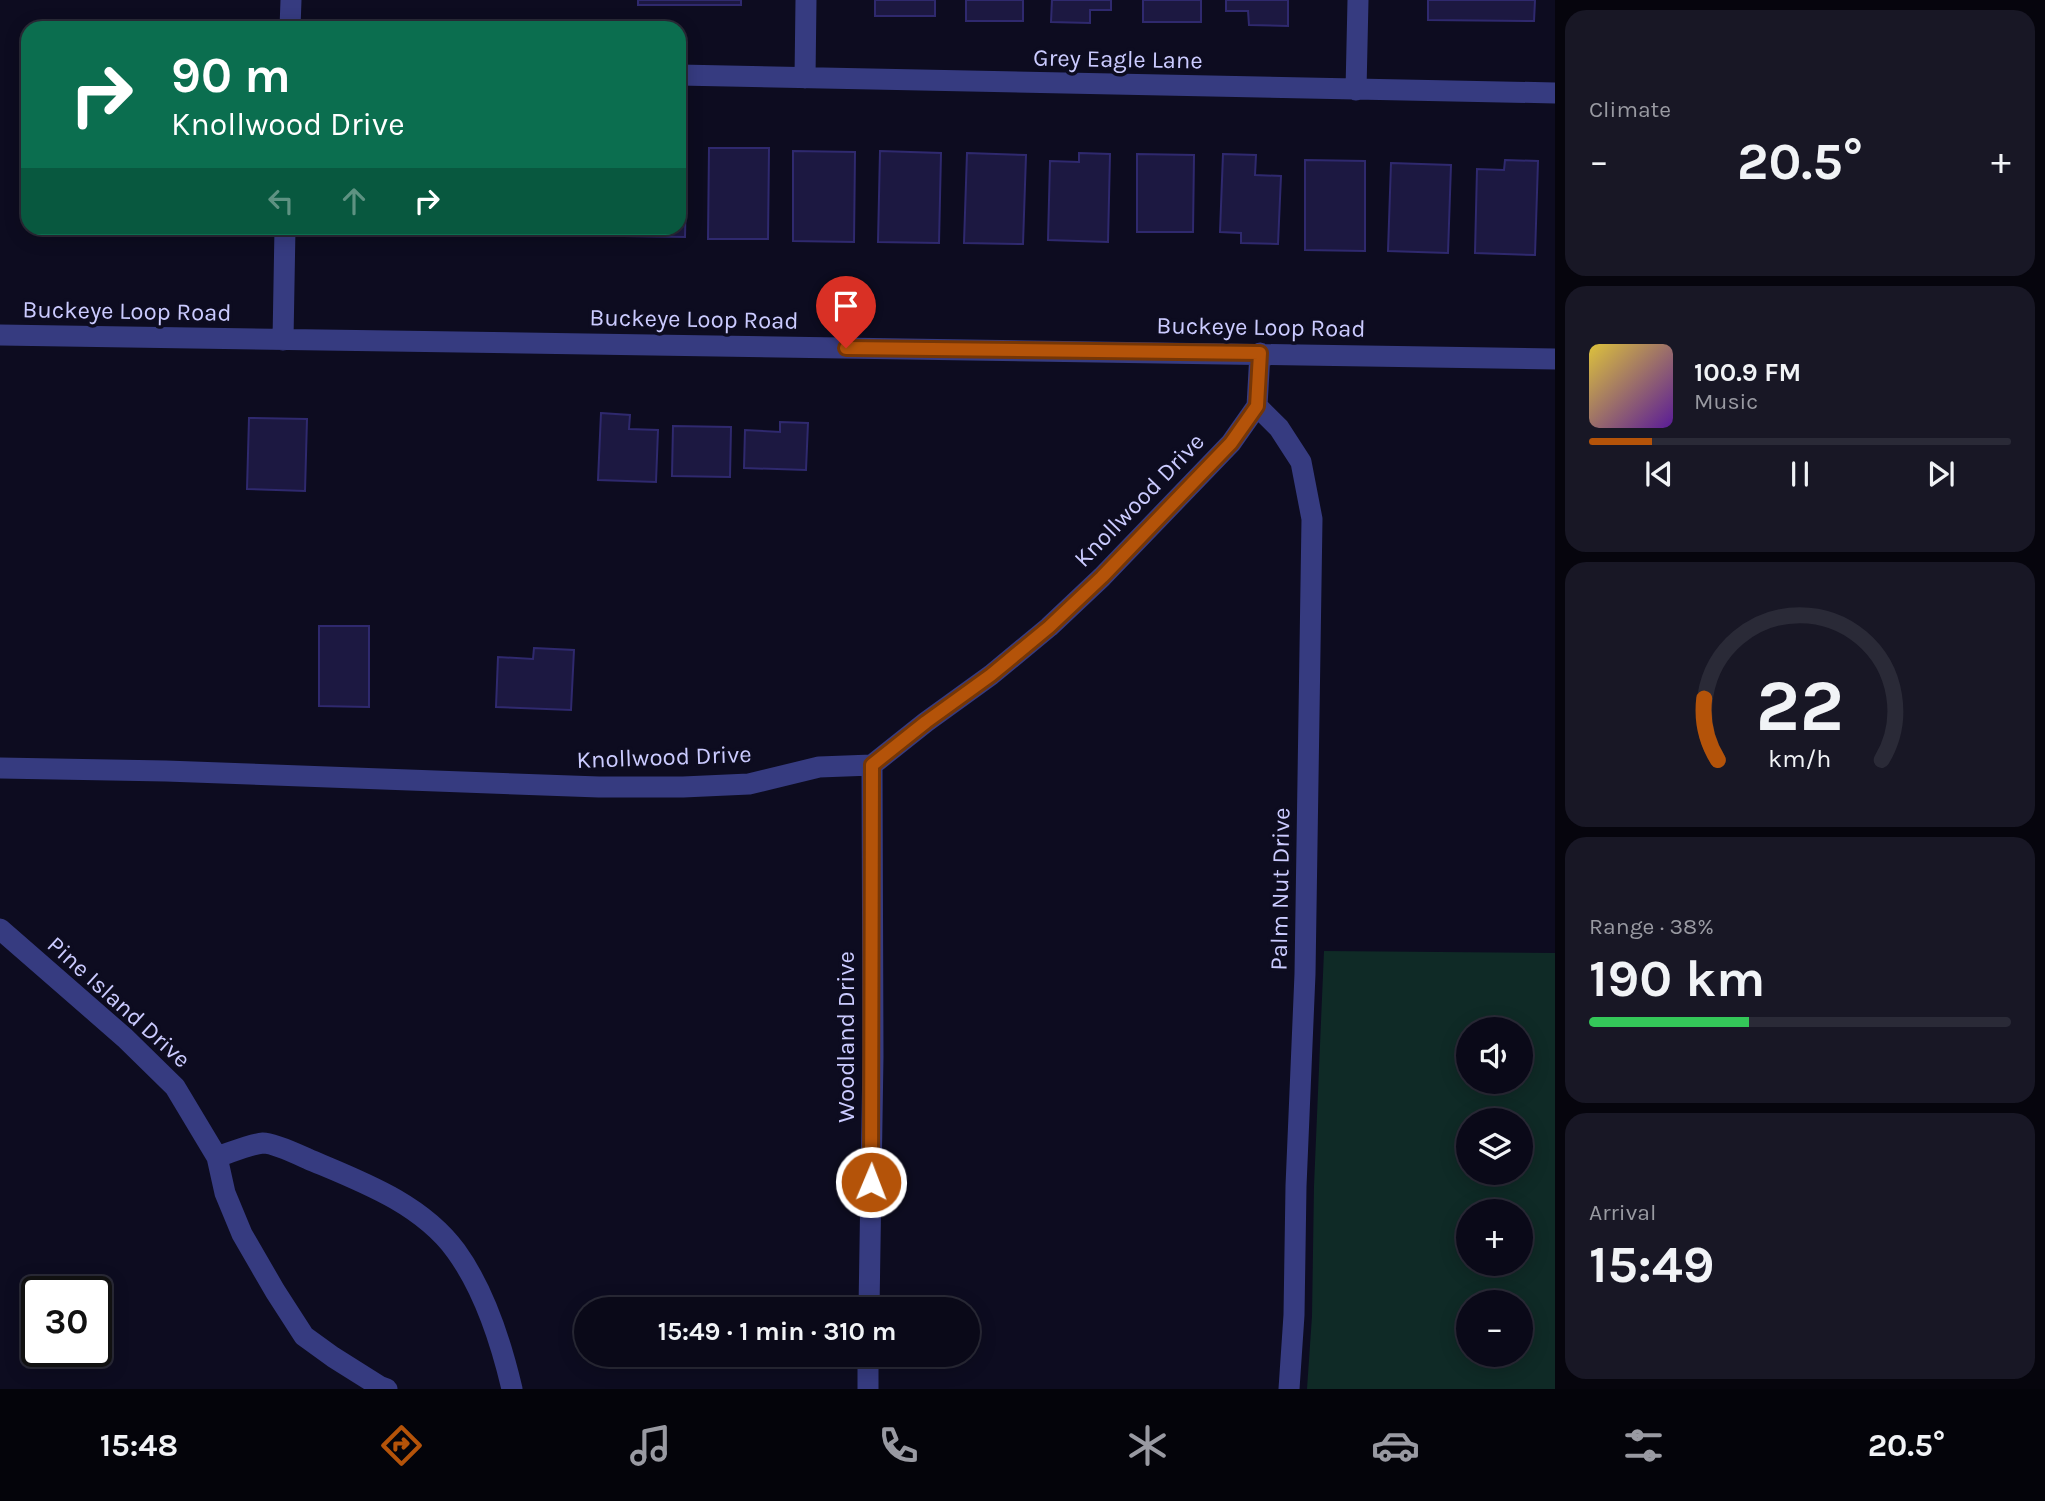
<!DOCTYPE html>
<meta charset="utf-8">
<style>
:root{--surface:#0a0918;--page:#181725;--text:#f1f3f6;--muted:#999aa2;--line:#2a2a37;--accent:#b45309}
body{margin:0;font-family:Karla,sans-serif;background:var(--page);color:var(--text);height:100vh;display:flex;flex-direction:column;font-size:26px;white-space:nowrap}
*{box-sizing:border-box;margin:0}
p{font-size:23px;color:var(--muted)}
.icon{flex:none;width:38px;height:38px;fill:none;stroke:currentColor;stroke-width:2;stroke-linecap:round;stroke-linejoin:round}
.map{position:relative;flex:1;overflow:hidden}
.drawer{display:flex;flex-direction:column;gap:10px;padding:10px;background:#06050d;width:490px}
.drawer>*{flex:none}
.guide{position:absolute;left:21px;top:21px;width:665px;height:214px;border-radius:21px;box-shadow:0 4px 18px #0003,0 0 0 2px var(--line);background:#0b6e4f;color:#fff;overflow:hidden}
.fabs{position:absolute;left:1456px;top:1017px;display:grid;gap:14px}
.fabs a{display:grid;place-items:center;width:77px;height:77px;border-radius:50%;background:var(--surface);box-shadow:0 4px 18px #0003,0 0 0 2px var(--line);font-size:35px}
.speed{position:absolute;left:21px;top:1276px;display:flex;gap:14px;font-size:35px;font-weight:700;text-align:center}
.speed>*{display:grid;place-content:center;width:91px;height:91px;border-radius:50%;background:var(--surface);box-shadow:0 4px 18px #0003,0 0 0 2px var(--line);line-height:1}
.speed .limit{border:4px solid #111;border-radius:10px;background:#fff;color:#111}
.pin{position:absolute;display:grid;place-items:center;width:60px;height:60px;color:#fff;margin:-72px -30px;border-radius:50% 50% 50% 0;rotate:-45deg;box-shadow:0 0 7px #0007}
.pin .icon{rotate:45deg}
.me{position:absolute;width:77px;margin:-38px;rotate:1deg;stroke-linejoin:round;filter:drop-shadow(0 0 5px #0008)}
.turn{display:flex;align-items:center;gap:24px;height:147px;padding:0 35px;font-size:32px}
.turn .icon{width:91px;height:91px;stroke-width:2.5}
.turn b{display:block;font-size:49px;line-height:60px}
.lanes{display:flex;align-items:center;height:66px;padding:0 35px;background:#0003;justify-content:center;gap:35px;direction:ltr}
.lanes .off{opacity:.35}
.big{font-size:52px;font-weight:700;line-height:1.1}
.drawer .tile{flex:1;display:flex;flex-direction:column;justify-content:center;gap:10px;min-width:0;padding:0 24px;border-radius:21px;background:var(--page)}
.drawer .dial{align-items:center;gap:0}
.dial svg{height:182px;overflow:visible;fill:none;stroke:var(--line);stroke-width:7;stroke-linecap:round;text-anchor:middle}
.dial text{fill:var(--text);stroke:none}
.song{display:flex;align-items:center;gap:21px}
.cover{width:84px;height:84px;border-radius:10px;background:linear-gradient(135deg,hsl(50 70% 55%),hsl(270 70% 35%))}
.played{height:7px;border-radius:4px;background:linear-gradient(90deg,var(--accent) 15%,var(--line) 15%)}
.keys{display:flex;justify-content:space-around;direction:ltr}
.heat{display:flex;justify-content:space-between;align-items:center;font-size:38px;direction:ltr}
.charge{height:10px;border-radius:5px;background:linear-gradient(90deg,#34c759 38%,var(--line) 0)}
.trip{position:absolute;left:574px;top:1297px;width:406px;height:70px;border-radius:35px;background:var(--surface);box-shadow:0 4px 18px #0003,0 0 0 2px var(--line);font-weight:700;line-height:70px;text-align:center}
.tabs{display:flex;height:112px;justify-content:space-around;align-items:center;background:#04040a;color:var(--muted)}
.tabs .icon{width:49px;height:49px}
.tabs .on{color:var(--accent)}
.tabs b{font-size:32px;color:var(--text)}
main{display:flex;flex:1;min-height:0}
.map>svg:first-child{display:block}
.green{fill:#0f2a26;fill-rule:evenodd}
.building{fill:#1c1841;stroke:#2f296e;stroke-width:2}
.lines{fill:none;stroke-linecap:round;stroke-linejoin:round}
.minor{stroke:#363b80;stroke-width:21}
.route-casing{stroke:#753606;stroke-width:18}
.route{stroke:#b45309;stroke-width:12}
.labels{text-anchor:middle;stroke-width:7;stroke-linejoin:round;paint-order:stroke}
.street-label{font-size:24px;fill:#cbcbff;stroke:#0d0c20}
</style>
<main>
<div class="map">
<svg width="1555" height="1389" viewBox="0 0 1555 1389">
<rect width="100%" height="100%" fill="#0d0c20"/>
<path class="green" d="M1324,951L1555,953V1389H1307L1312,1316L1314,1186ZM1468,1029H1521V1082H1468ZM1468,1120H1521V1172H1468ZM1468,1211H1521V1264H1468ZM1468,1302H1521V1354H1468Z"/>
<path class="building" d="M638,0H741V5H638Z
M875,0H935V16H875Z
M966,0H1023V21H966Z
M1052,0H1111V10H1090V23L1051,22Z
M1143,0H1201V22H1143Z
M1226,0H1288V26L1249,25L1248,11H1226Z
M1428,0H1535L1534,21L1428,20Z
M679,142H687L685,237L624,236L625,228H679Z
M709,148H769L768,239H708Z
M793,151L855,152L854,242L793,241Z
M880,151L941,153L939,243L878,242Z
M967,153L1026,155L1023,244L964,243Z
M1079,153L1110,154L1108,242L1048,240L1050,161L1079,162Z
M1137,154L1194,155L1193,232H1137Z
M1223,154L1256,155L1255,175L1281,176L1278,244L1241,243V233L1220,232Z
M1305,160L1365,161V251L1305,250Z
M1505,160L1538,161L1535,255L1475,253L1477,169L1504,170Z
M1391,163L1451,165L1448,253L1388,251Z
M601,413L630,415L629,429L658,430L656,482L598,480Z
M249,418L307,419L305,491L247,489Z
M780,422L808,423L806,470L744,468L745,430L780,432Z
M673,426L731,427L730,477L672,476Z
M319,626H369V707L319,706Z
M534,648L574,650L571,710L496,707L498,657L533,659Z"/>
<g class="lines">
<path class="minor" d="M290,28L291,0
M679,75L1555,93
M805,78L806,0
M1356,90L1358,0
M0,335L1555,359
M283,340L285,228
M1257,406L1279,428L1301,462L1312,519L1305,974L1296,1186L1294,1315L1289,1389
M0,768L166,771L599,787H683L749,784L819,767L872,765L926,722L991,675L1049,627L1102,577L1231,443L1257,406L1260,353
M0,929L125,1038L175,1087L217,1157L225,1193L242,1234L275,1291L304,1336L333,1357L379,1386L387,1389
M217,1157C230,1153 250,1144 263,1143C274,1143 297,1154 308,1159C360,1181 421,1203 456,1251C485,1291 501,1342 512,1389
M869,1309L873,1056L872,765
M868,1389V1354"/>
</g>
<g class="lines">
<defs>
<path id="route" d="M846,348L1260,353L1257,406L1231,443L1102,577L1049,627L991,675L926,722L872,765L871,1182"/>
</defs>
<use href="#route" class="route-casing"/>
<use href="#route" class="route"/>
</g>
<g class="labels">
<g class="street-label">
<text transform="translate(1118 59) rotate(1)" y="8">Grey Eagle Lane</text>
<text transform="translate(127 311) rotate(1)" y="8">Buckeye Loop Road</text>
<text transform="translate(694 319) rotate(1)" y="8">Buckeye Loop Road</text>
<text transform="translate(1261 327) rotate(1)" y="8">Buckeye Loop Road</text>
<text transform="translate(1139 500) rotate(-46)" y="8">Knollwood Drive</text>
<text transform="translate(664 757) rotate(-2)" y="8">Knollwood Drive</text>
<text transform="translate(1280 889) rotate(-89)" y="8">Palm Nut Drive</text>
<text transform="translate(119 1002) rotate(42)" y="8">Pine Island Drive</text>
<text transform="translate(846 1037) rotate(-90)" y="8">Woodland Drive</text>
</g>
</g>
</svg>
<div class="fabs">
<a><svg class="icon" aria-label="sound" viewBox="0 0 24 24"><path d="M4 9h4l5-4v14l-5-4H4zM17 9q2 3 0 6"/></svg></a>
<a><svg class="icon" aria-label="layers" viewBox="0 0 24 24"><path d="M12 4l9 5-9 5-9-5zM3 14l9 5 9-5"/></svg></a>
<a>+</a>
<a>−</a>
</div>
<div class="speed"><div class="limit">30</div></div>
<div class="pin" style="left:846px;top:348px;background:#d93025"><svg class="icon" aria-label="arrive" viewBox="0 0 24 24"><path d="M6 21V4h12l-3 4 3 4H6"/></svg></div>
<svg class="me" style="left:871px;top:1182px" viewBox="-20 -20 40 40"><circle r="17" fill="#b45309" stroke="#fff" stroke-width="3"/><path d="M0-11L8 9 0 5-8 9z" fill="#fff"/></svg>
<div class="trip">15:49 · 1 min · 310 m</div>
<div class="guide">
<div class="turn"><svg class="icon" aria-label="right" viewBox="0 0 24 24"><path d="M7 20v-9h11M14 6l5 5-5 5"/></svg><div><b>90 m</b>Knollwood Drive</div></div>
<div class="lanes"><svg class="icon off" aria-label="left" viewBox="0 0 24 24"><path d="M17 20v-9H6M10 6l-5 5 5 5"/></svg><svg class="icon off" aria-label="ahead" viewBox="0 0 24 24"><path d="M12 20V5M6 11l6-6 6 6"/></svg><svg class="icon" aria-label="right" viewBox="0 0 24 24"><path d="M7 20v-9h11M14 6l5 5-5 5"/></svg></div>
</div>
</div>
<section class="drawer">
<div class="tile"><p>Climate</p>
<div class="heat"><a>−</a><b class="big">20.5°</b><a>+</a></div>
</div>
<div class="tile">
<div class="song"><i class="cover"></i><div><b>100.9 FM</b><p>Music</p></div></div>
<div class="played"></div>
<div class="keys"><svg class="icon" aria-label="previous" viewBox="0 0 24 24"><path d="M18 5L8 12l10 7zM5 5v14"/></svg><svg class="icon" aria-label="pause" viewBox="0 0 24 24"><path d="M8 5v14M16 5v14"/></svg><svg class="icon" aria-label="next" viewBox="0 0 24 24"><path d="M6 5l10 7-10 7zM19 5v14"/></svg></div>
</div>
<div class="tile dial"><svg viewBox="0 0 100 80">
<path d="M14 69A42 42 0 1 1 86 69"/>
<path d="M14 69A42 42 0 0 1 8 42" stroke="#b45309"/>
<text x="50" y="56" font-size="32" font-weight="700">22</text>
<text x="50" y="72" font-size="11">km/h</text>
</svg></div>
<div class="tile"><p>Range · 38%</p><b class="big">190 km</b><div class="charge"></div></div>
<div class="tile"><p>Arrival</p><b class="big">15:49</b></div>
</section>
</main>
<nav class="tabs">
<b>15:48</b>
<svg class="icon on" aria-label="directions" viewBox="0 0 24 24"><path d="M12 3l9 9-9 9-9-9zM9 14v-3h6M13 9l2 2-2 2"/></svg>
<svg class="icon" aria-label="music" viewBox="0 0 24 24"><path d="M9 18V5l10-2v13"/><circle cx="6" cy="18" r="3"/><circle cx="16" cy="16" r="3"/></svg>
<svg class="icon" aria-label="phone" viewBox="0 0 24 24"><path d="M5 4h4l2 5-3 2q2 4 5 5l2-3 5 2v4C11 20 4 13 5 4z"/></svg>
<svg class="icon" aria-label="climate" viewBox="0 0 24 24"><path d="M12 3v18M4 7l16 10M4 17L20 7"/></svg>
<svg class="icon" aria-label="car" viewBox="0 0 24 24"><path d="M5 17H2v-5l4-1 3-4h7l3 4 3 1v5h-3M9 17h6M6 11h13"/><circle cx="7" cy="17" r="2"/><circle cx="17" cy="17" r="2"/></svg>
<svg class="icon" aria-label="filters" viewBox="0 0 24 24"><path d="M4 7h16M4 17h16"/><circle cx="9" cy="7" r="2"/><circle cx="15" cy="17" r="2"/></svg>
<b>20.5°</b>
</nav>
